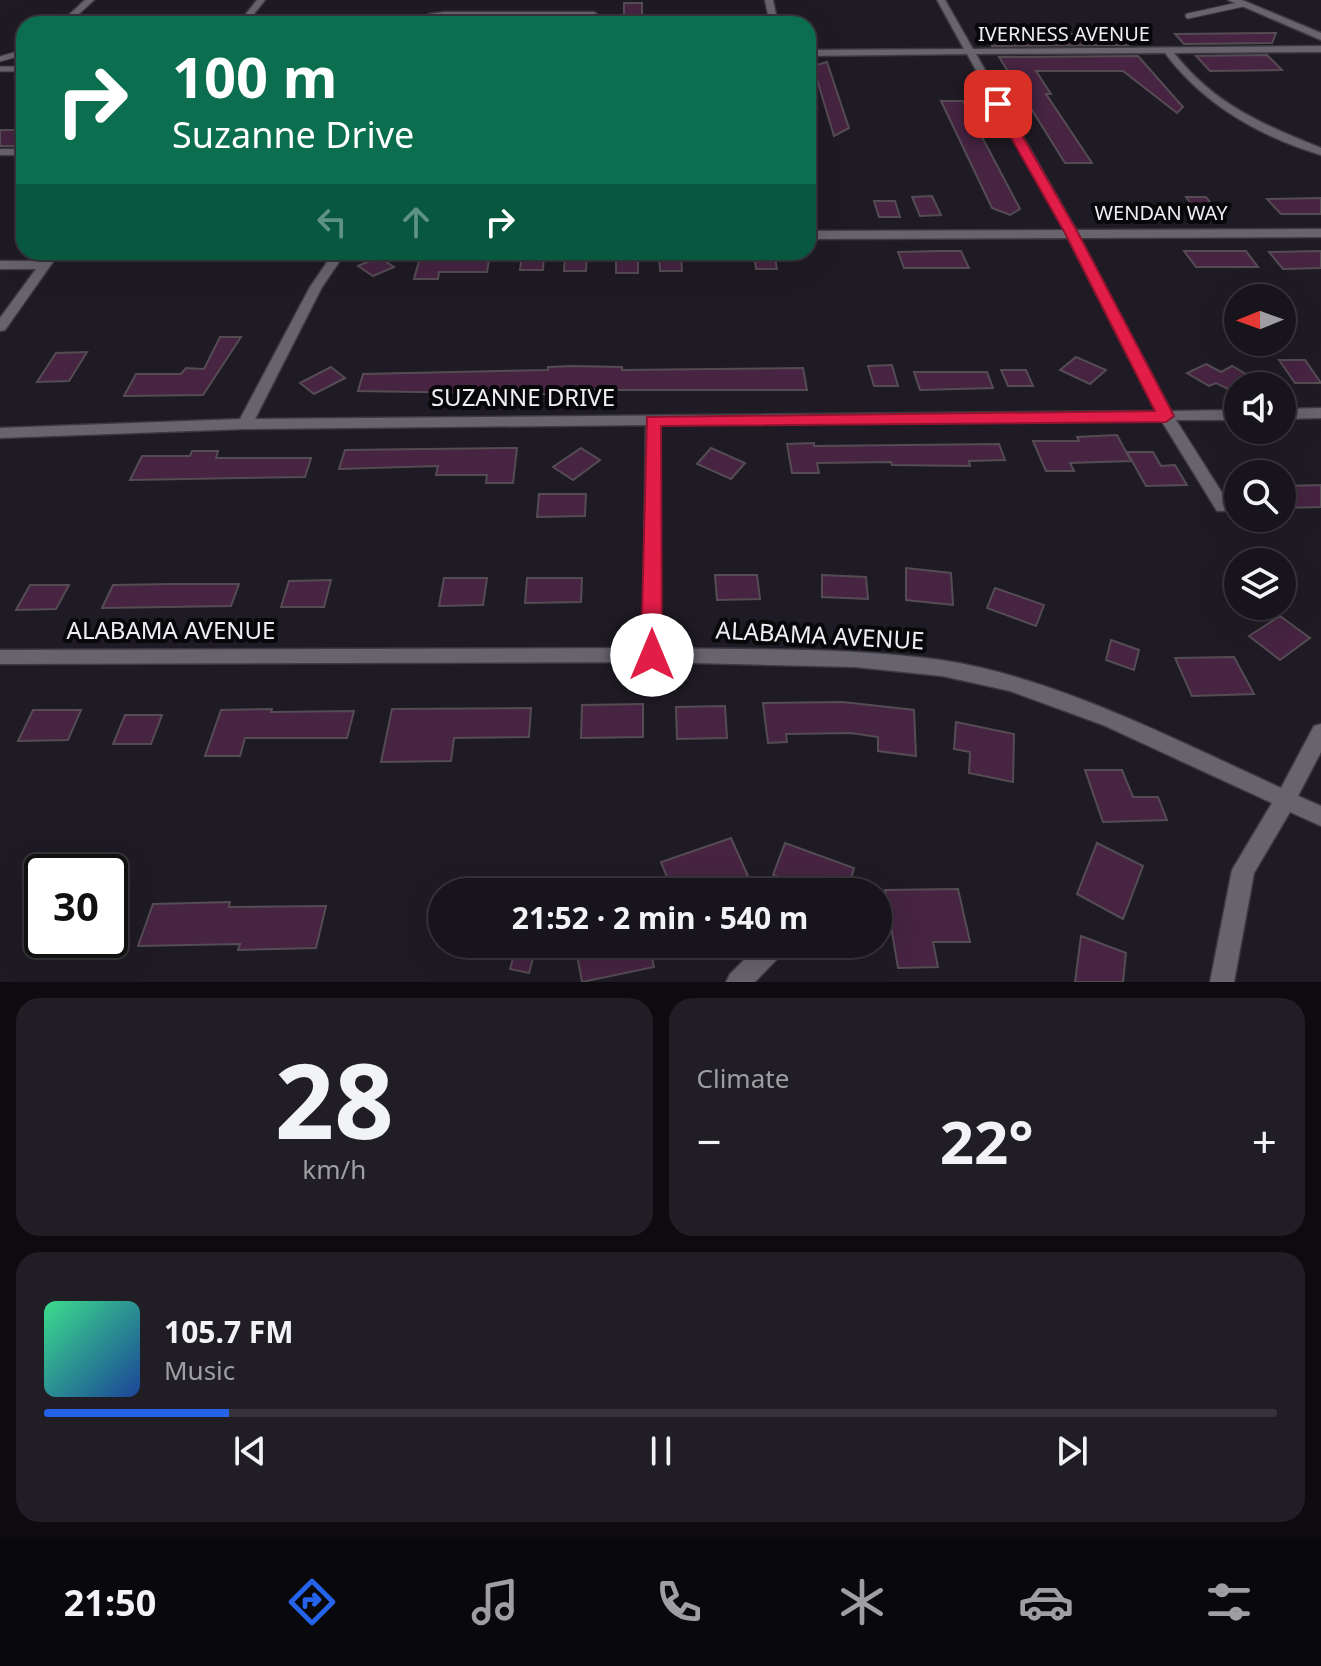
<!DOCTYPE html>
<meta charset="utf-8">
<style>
:root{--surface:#17141b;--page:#201d24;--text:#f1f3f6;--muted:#9e9ea3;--line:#36333a;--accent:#2563eb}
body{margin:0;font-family:"Noto Sans",sans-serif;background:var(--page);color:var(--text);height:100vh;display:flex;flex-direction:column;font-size:30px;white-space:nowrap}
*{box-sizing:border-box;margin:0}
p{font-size:26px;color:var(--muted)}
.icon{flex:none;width:44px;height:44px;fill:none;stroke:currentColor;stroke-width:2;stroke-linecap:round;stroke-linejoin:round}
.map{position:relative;height:982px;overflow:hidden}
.panel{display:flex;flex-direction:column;gap:16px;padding:16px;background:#0d0b0f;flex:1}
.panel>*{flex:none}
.hud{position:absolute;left:16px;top:16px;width:800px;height:244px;border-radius:24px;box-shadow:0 8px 32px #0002,0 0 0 2px var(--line);background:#0b6e4f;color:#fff;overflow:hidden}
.needle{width:52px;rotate:269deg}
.tools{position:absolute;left:1224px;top:284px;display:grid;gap:16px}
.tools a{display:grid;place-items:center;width:72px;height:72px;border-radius:50%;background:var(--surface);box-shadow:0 8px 32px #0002,0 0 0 2px var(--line);font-size:40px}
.speed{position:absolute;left:24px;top:854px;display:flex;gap:16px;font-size:40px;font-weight:700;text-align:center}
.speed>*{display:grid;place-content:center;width:104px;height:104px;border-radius:50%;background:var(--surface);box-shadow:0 8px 32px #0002,0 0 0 2px var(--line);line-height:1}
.speed .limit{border:4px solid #111;border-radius:12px;background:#fff;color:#111}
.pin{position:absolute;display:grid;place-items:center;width:68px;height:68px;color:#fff;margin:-34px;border-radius:16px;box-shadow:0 4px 12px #0006}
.me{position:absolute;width:88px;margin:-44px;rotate:0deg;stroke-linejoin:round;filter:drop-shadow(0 0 6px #0008)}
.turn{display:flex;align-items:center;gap:28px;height:168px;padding:0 24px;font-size:36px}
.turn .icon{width:104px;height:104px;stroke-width:2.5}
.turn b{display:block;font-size:56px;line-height:68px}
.lanes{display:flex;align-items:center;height:76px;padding:0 24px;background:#0003;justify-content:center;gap:40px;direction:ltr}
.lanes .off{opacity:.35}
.big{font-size:60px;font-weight:700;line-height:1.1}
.panel .card{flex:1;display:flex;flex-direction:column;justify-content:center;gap:12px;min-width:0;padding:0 28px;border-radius:24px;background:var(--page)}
.panel .dial{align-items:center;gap:0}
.dial b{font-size:104px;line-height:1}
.song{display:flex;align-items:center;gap:24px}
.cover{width:96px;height:96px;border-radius:12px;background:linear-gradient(135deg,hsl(150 70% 55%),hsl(220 70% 35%))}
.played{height:8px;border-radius:4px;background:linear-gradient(90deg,var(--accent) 15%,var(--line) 15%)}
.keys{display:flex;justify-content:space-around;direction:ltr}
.heat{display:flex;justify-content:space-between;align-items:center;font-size:44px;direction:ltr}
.panel .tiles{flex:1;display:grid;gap:16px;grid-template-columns:1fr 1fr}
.card:last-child{grid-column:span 2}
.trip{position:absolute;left:428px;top:878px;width:464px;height:80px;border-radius:40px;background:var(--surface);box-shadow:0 8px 32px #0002,0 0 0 2px var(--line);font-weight:700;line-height:80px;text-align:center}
.menu{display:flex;height:128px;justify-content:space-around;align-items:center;background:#09080b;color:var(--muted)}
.menu .icon{width:56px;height:56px}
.menu .current{color:var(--accent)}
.menu b{font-size:36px;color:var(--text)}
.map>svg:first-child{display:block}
.building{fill:#462442;stroke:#554c53;stroke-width:2}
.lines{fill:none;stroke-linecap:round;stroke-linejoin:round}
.service-casing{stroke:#3c3940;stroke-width:7}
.minor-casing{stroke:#3c3940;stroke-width:3}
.tertiary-casing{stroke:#3c3940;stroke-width:3}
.service{stroke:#68646e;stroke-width:5}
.minor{fill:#68646e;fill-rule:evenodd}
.tertiary{fill:#68646e;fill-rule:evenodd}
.route{fill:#e11d48;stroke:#92132f;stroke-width:2}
.labels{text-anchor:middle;stroke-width:8;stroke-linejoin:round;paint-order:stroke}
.far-street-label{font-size:20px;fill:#f0eef4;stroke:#08070a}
.street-label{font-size:24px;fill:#f0eef4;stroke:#08070a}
</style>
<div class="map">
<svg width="1321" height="982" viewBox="0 0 1321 982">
<rect width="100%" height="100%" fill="#1f1b24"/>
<path class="building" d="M624,3H642V24H624Z
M1276,33L1272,43L1184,44L1175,34Z
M985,34H1113L1120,35L1128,45L992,46Z
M1267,55L1282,70L1210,71L1196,56Z
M1138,56L1183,107L1177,113L1123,71H1036L1051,94H1046L1092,163H1065L999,57Z
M827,62L849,128L834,136L813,66Z
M941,101H963L1020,209L1010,215L992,208Z
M0,130H24V143L21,146H0Z
M932,196L941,215L920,216L912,197Z
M1186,197H1206L1220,215H1200Z
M1321,198V214H1281L1267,199Z
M874,201H895L900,217H879Z
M939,251H961L969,268H904L898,252Z
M1184,251H1246L1258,267H1196Z
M1321,251V268L1283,269L1269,252Z
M774,253L777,269H756L754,254Z
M421,254H490L487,272H439L438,279H414Z
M522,254H544L543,270H520Z
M659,254H681L682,271H660Z
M565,255H587L586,271H564Z
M616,256H638V273H616Z
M379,257L394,267L373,276L358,266Z
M220,337H241L203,395L124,396L136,374H181L186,368L204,369Z
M87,352L69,381L37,382L56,353Z
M1076,357L1106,370L1090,384L1060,370Z
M1279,360H1305L1321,383H1295Z
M1206,364L1221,372L1232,366L1251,377L1228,389L1216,383L1209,386L1187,373Z
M892,365L898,386H874L868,366Z
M574,366L622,367V370L803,368L807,390H573L572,394H546L358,391L363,374L548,370V367Z
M331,367L345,378L314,394L300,383Z
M1001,370H1026L1033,386H1008Z
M914,372H987L993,388L920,390Z
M1117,435L1131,461L1070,463L1074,471H1046L1033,441H1079L1077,437Z
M814,443V446L999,444L1005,460L969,461L970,466L892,465L891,462L817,463L819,473H792L787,444Z
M517,448L513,483H486L487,475H436L438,466L339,469L345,450Z
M581,448L600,460L573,480L553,467Z
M711,448L745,463L731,479L697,464Z
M192,451H218L216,458H311L305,477L130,480L142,456H190Z
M1127,452H1153L1161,466L1175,465L1187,485L1146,486Z
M1321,485V507L1282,508V486Z
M539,494H586L585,516L537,517Z
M906,568L951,573L953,605L906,600Z
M715,575H757L760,599L717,600Z
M822,575L866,577L868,599L822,597Z
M444,578H487L483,605L439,606Z
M527,578H582L581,602L525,603Z
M331,580L324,607H281L289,581Z
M171,584H239L231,606L102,608L113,585Z
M30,585H69L56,609L16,610Z
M995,588L1044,605L1036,626L987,608Z
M1280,616L1310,638L1280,660L1249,636Z
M1111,640L1139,650L1134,670L1106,660Z
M1234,657L1254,694L1192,696L1175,658Z
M843,702L914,710L916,756L878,751V737L851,733L786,734L787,742L768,743L763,703Z
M643,704V737L581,738L582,705Z
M725,706L727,738L677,739L676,707Z
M531,708L529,737L454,738L451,761L381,762L392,709Z
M272,709L271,712L354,711L347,738H245L240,756H205L221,710Z
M33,710H81L68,740L18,741Z
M125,715H162L151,744H113Z
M956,722L1014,734L1013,782L969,773L970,752L954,749Z
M1085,770H1122L1133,797H1158L1167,820L1103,822Z
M731,838L748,876L703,892H673L661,862Z
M785,843L854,868L847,892H819L773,875Z
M1097,843L1143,866L1123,919L1077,894Z
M958,889L970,942H933L938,967L898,968L885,890Z
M230,902L229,907L326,906L316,948L238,950L240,944L138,946L153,904Z
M1081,936L1126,953L1123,982H1075Z
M575,944H649L654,967L582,982Z
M515,951L534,954L529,973L510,969Z"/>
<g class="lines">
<defs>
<path id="service" d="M1188,16L1243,4
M0,59L24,52
M0,69H24"/>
<path id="minor" d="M85,0H94L68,24H59Z
M257,0H265L246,24H238Z
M765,0H773L778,24H770Z
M937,0H945L973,49L1321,46V52L1174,53C1215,105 1262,124 1321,148V155C1259,136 1204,105 1165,53L976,54L1076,230L1321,229V237L1080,238L1171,411L1238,410V420H1176L1231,507L1229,511H1217L1161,420L660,425L661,648C754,650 849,647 941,660C1055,677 1176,740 1281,788L1314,726L1321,724V752L1298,796L1321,806V826L1290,812L1254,873L1234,982H1210L1232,870L1272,803L1103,725L1010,691L942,676L855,667L652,662L0,664V650L643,648L646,425L245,429L0,438V428L240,419L310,287L334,252H346L322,287L255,419L1156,411L1068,238L808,239V231L1065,230L967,54L808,56V50L964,49Z
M445,12H594L598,15L594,18H445C434,18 428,24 418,24L429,14Z
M0,149H24V155H0Z
M48,252H60L5,330L0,331V318L36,269H0V261H41Z
M1321,408V418L1282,419V409Z
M760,944H778L781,951L777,959L755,982H726L730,974Z"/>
<path id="tertiary" d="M1228,0H1242L1321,33V40Z"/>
</defs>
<use href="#service" class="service-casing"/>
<use href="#minor" class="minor-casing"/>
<use href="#tertiary" class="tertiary-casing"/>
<use href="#service" class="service"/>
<use href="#minor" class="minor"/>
<use href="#tertiary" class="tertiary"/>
</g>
<path class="route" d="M998,100L1004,104L1078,233L1174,416L1166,422L661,426L662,655L659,661L652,664L644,661L641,655L647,417L1155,411L1065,233L992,104Z"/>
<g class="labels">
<g class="far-street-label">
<text x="1064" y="41">IVERNESS AVENUE</text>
<text x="1161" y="220">WENDAN WAY</text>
</g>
<g class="street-label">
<text x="523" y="406">SUZANNE DRIVE</text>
<text x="171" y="639">ALABAMA AVENUE</text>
<text transform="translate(820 636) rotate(3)" y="8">ALABAMA AVENUE</text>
</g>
</g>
</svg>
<div class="tools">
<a><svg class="needle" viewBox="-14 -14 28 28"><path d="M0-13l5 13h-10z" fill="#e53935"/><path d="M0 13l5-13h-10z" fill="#9e9ea3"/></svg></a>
<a><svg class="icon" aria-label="sound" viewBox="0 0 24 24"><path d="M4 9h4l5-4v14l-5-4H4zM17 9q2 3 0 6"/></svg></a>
<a><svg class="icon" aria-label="search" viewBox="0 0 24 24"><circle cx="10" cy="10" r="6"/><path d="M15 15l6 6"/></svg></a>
<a><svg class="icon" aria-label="layers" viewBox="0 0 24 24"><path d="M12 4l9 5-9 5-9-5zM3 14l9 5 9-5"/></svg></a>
</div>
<div class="speed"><div class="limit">30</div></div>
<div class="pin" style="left:998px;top:104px;background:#d93025"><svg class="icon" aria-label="arrive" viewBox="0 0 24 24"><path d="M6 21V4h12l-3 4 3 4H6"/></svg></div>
<svg class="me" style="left:652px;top:655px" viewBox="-20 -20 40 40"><circle r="19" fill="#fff"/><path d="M0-13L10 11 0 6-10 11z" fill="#e11d48"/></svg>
<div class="trip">21:52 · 2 min · 540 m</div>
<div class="hud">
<div class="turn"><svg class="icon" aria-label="right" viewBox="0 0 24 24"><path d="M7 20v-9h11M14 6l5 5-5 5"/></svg><div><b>100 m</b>Suzanne Drive</div></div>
<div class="lanes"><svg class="icon off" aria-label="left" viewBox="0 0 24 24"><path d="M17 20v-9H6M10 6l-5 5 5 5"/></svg><svg class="icon off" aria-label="ahead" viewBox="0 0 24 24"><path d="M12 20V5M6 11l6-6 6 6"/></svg><svg class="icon" aria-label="right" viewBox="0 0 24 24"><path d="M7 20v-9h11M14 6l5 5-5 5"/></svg></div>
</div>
</div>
<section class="panel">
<div class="tiles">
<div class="card dial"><b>28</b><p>km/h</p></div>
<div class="card"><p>Climate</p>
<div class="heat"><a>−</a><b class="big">22°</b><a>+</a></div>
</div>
<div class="card">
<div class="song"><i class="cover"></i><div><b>105.7 FM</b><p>Music</p></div></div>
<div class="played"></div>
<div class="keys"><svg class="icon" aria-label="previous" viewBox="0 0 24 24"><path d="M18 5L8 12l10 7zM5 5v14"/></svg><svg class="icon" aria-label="pause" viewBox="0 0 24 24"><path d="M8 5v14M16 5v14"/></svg><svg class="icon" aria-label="next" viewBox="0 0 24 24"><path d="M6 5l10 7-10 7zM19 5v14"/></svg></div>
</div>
</div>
</section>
<nav class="menu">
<b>21:50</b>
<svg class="icon current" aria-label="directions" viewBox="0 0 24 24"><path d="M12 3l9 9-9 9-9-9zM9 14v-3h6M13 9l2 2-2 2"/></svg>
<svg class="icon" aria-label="music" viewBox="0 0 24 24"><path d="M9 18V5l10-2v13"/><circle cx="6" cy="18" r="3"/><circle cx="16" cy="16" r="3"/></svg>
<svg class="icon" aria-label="phone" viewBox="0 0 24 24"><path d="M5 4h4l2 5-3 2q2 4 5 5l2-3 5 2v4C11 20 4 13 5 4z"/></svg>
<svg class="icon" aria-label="climate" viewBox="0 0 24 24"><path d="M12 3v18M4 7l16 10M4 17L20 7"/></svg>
<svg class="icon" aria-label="car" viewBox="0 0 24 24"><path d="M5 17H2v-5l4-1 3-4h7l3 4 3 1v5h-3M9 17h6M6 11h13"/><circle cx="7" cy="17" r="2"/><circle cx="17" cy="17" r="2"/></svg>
<svg class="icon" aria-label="filters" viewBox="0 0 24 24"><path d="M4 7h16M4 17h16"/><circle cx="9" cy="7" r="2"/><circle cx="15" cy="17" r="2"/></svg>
</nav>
